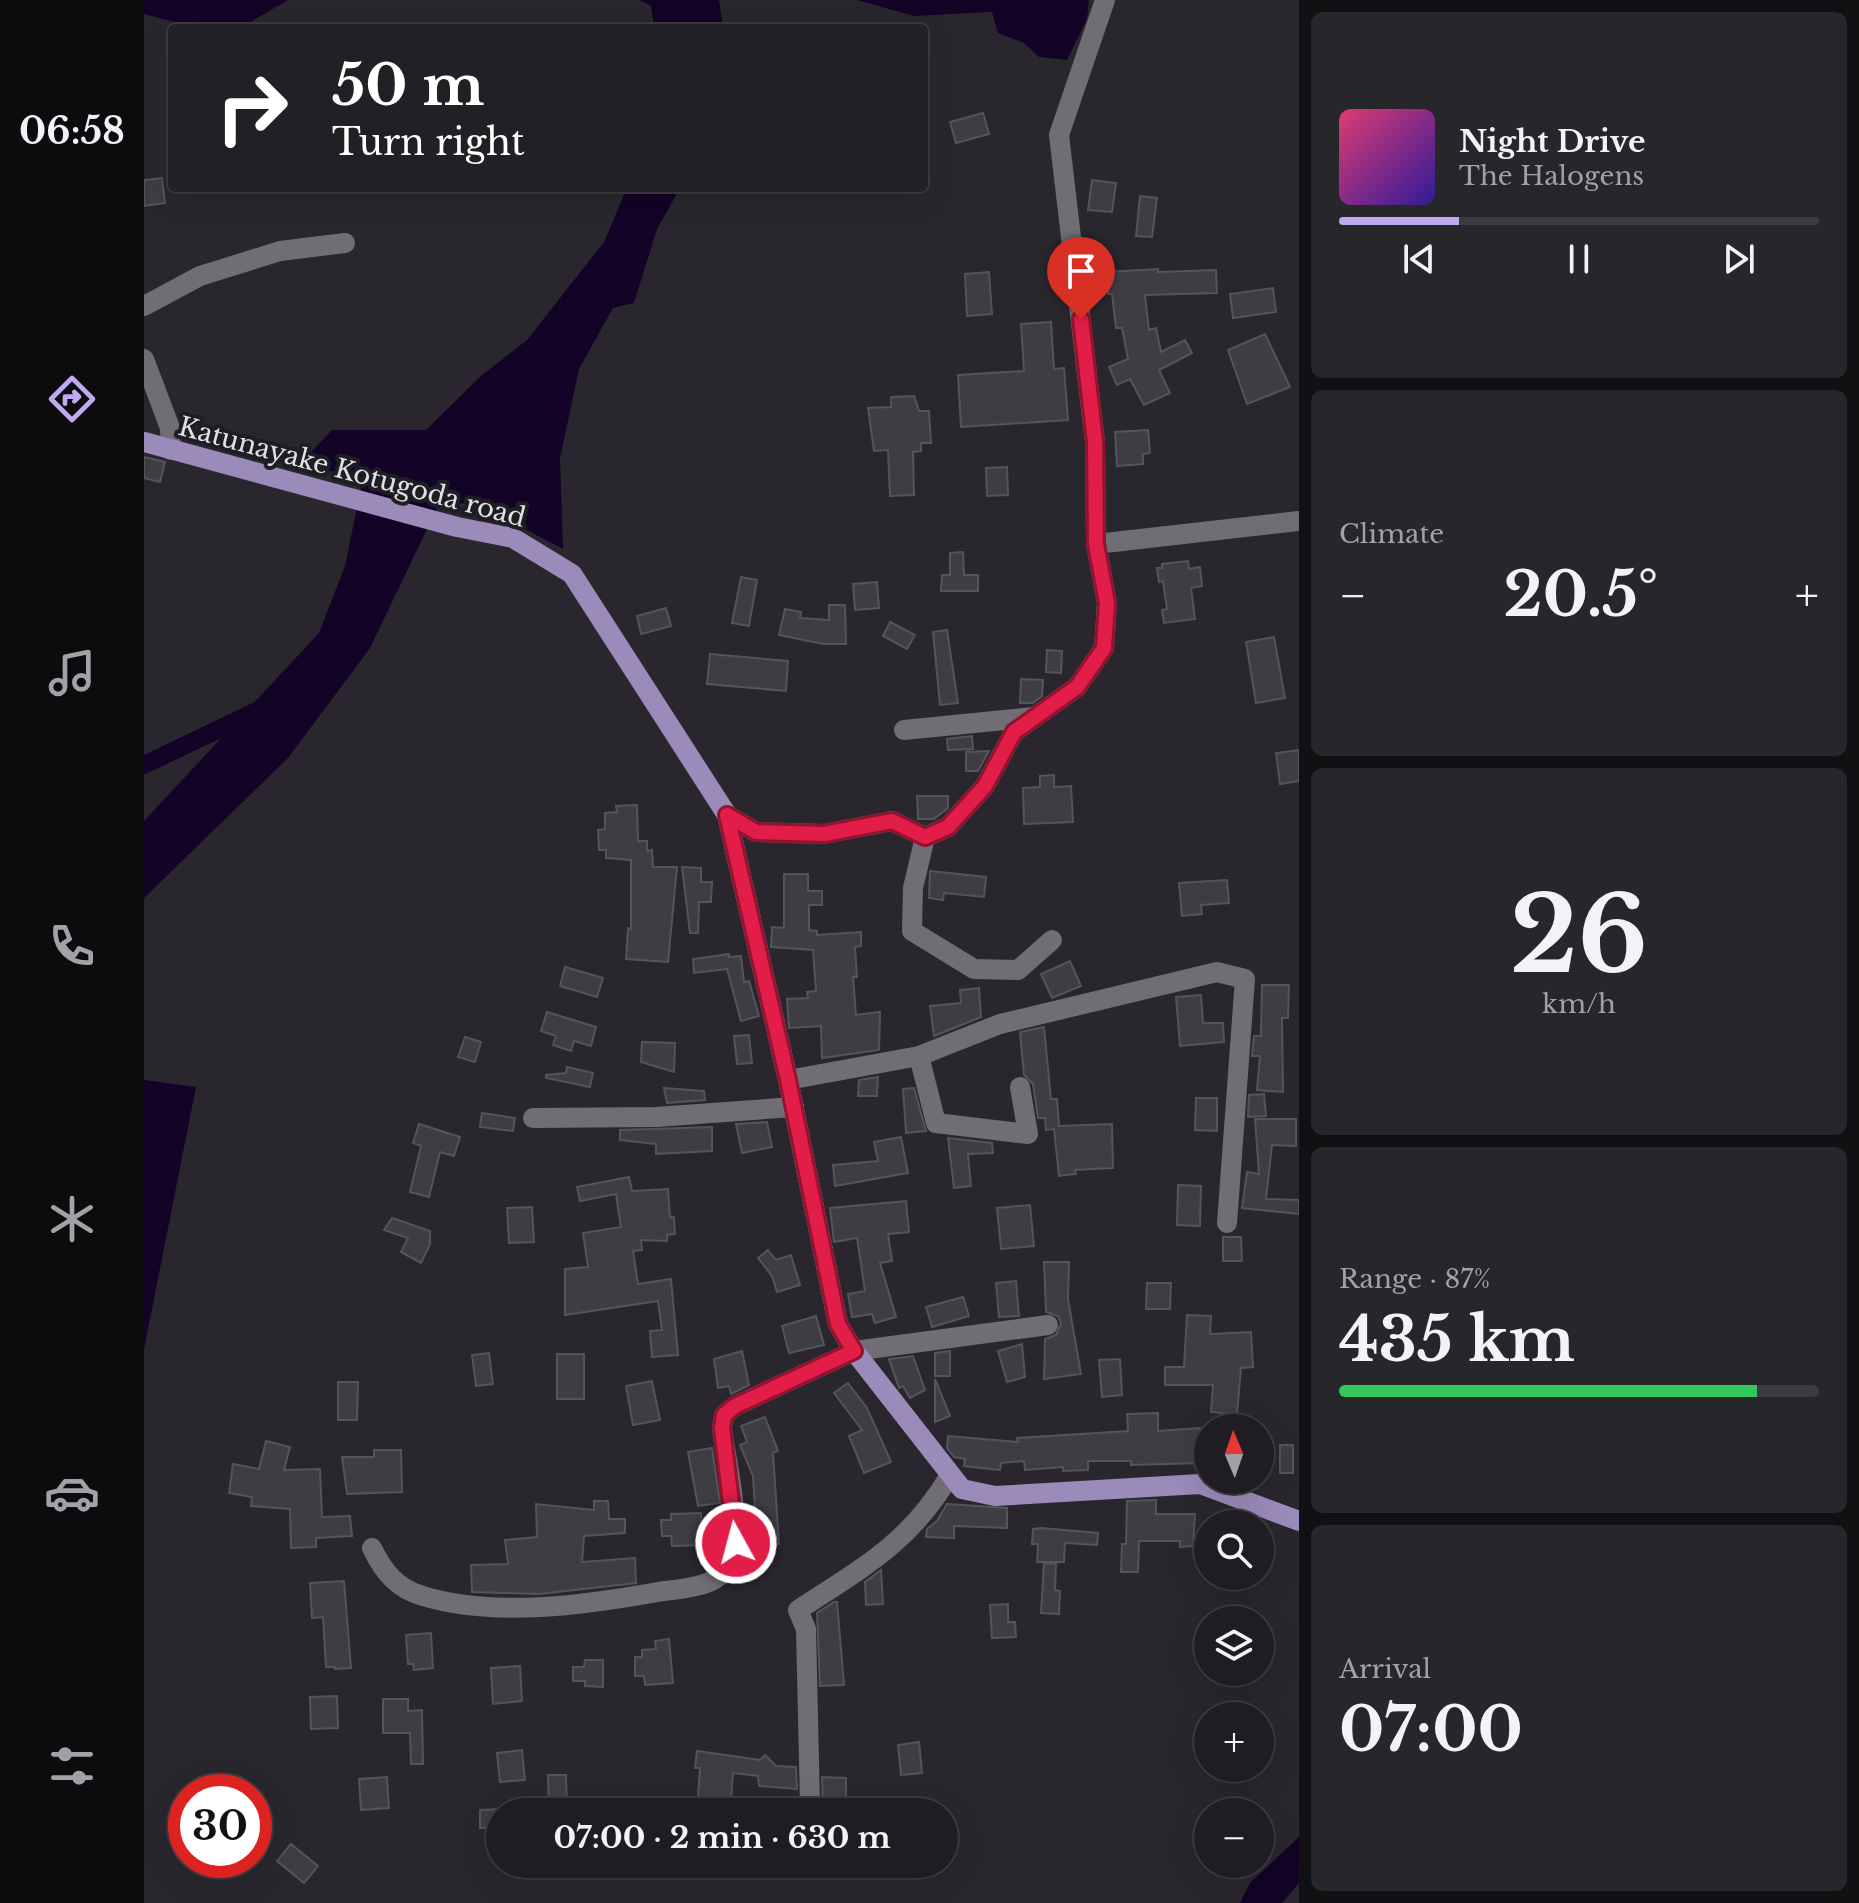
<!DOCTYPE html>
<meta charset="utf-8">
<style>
:root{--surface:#1f1d22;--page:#27262a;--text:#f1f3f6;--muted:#a1a2a5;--line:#3c3b40;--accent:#c1a8f3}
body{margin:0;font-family:"Libre Baskerville",serif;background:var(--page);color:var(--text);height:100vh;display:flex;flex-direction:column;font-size:30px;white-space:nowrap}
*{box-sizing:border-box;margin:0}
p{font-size:26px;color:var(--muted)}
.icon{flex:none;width:44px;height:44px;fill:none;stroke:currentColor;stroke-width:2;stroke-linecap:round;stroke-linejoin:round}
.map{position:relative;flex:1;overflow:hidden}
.side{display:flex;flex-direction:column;gap:12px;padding:12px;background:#111013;width:560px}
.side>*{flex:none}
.top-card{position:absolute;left:24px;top:24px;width:760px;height:168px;border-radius:8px;box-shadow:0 8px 32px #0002,0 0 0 2px var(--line);background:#202124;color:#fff;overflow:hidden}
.needle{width:52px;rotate:358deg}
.fabs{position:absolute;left:1050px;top:1414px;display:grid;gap:16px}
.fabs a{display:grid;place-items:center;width:80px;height:80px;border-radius:50%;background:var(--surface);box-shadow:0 8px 32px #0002,0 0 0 2px var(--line);font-size:40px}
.speed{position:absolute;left:24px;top:1774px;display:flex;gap:16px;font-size:40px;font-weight:700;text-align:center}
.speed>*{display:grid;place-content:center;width:104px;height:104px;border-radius:50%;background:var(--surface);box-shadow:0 8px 32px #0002,0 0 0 2px var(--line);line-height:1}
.speed .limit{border:12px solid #d22;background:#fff;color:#111}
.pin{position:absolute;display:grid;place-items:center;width:68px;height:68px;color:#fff;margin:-82px -34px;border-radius:50% 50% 50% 0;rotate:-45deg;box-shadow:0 0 8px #0007}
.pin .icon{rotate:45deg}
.me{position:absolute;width:88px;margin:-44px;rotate:353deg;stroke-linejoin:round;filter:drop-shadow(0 0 6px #0008)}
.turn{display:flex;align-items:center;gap:28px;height:168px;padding:0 32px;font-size:36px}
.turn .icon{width:104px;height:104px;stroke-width:2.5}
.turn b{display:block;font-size:56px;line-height:68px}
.big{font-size:60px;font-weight:700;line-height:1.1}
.side .card{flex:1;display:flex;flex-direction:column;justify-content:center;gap:12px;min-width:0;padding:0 28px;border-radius:12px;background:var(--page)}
.side .dial{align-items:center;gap:0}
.dial b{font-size:104px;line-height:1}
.song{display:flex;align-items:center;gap:24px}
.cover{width:96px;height:96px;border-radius:12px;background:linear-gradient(135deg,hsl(340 70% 55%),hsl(250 70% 35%))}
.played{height:8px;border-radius:4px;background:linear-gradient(90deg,var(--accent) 25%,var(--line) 25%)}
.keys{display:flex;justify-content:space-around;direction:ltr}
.heat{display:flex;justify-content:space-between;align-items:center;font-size:44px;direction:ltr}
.charge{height:12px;border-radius:6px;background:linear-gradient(90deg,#34c759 87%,var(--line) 0)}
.trip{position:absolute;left:342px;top:1798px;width:472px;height:80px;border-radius:40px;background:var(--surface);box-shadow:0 8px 32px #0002,0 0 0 2px var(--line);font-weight:700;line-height:80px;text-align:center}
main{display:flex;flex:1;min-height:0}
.tab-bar{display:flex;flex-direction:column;width:144px;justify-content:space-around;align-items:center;background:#0c0c0e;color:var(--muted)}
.tab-bar .icon{width:56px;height:56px}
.tab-bar .current{color:var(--accent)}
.tab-bar b{font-size:36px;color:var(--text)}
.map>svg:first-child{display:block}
.water{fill:#130327}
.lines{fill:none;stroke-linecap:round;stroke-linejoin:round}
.canal{stroke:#130327;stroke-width:18}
.building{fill:#3f3d44;stroke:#55535b;stroke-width:2}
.minor{stroke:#706d75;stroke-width:20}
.major{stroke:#9b8bba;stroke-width:20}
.route-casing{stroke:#92132f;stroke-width:20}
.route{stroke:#e11d48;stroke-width:14}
.labels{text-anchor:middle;stroke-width:8;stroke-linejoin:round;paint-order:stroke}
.street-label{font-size:26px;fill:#e1e0e4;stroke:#1f1d24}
</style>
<main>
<nav class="tab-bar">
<b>06:58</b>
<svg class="icon current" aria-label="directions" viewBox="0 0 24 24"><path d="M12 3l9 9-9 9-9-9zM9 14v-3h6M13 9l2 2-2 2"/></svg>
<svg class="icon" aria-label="music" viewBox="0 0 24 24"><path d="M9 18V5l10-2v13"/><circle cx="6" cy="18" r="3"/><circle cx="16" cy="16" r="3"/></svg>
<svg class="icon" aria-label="phone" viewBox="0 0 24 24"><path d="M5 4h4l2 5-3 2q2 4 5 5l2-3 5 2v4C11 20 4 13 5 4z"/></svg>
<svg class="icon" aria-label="climate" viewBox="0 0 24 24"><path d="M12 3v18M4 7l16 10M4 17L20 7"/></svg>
<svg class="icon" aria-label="car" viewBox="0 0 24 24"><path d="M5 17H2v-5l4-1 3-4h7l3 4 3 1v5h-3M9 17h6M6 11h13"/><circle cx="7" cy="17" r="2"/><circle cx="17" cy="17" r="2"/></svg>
<svg class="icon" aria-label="filters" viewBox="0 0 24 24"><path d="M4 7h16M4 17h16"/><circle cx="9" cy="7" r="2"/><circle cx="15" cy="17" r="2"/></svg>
</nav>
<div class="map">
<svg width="1155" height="1903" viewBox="0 0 1155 1903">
<rect width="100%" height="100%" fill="#29272d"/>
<path class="water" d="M0,0H144L96,28L42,25L0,14Z
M495,0H575L579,28H510L507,6Z
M713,0H945L943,19L923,60L895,57L880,43L854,33L848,12L770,16Z
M483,188H536L513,229L490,303L469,308L435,369L416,458L419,549L331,503L295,504L226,648L144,758L0,898V821L175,633L201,566L219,478L156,464L188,430H282L337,376L383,340L460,242Z
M0,1080L52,1087L0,1349Z
M1155,1837V1883L1138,1903H1096L1106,1883Z"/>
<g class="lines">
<path class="canal" d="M0,765L119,708"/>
</g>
<path class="building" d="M839,113L845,134L812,143L806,122Z
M18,178L21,203L0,206V180Z
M948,180L972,183L968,212L944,210Z
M996,196L1013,198L1008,237L992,236Z
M1014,269V272L1072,270L1073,293L1001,295L1005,330L1012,328L1017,352L1041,340L1048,353L1015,370L1026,393L1000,405L986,379L973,385L965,367L984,359L978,328H972L968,294H964L963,272Z
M845,272L848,314L823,316L821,274Z
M1129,288L1132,312L1089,318L1086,294Z
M907,322L910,369L920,368L924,420L817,427L814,375L880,371L877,324Z
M1121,334L1146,387L1103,404L1084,350Z
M770,396L775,411H785L787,443H777V451L769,452L770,495L746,496L744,450L730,451L724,408L747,407V397Z
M1004,430L1006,453L999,454V464L973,466L971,432Z
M0,457L21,462L16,482L0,478Z
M863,467L864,495L843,496L842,468Z
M819,552L820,575H834V591H797L798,575H806V553Z
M1044,561L1045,569L1056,567L1058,586L1047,588L1051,619L1020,623L1018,610L1023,609L1019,581L1015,582L1013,568H1018V564Z
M597,577L613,580L605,626L588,623Z
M733,582L735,608L711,610L709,584Z
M685,605H701L702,644H679L635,635L641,609L657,612L656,618L685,620Z
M522,608L527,626L497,634L493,616Z
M746,622L771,635L763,649L739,636Z
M803,630L814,703L796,705L789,632Z
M1130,637L1141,698L1112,703L1102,642Z
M903,650L918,651L917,673L902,672Z
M566,654L644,661L642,691L563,684Z
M877,679L899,680L898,696L889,703H876Z
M828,736L829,749L804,750L803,739Z
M1155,750V781L1136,784L1132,753Z
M845,751L834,771H822V752Z
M910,775V787L927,786L929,822L880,824L879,788L896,787V776Z
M773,796H804V808L790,819H774Z
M493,805L494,841H503V851L508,850L509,867H533L524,962L482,959L484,928L487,929V860L462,858V850H455L454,830L461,829V813L473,812L472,806Z
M538,867L557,868V882H568L567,902H555L554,933H546Z
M786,871L842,877L840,897L800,893L799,900L785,898Z
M640,874H664V891H678V905H665V930L673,931V935L717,932V946L711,947L713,977H709L712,1015L736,1012L735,1050L678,1058L677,1026L645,1028L643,999L664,998L663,992L672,991L669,950L627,947L628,927L640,928Z
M1083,880L1085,903L1057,905L1058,914L1038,916L1035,883Z
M585,954V957L597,956L600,982L605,981L615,1016L597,1021L583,969L550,973L549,959Z
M926,961L937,986L908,998L897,974Z
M421,967L459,978L453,997L416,986Z
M1118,985H1145L1144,1018H1138L1139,1092L1113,1090L1116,1056H1108L1110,1036H1117Z
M835,988L837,1017L790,1036L786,1006L817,1003L816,990Z
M1057,995L1059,1023H1079L1080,1042L1036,1046L1032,997Z
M403,1012L452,1027L447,1046L430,1041L427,1051L409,1045L412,1036L397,1031Z
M900,1027L907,1099H913L915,1126L968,1124L969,1168L931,1170L932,1174L915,1176L910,1129L902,1130L901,1118H894L889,1084L880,1075L876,1032Z
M605,1035L608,1063L593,1064L590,1036Z
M321,1037L337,1042L331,1062L314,1057Z
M498,1042L531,1043L530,1072L497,1062Z
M423,1067L449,1073L446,1087L402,1078V1075L422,1073Z
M734,1077L733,1096H714L715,1080Z
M520,1088L560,1091L561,1100L523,1103Z
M770,1088L782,1131L762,1133L759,1089Z
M1120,1094L1122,1116L1104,1117L1105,1095Z
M1052,1098H1073V1131L1051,1130Z
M338,1113L371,1118L369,1131L336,1127Z
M1111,1119H1152V1146L1128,1145L1122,1199L1155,1200V1214L1098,1208L1103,1172L1115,1174Z
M623,1122L628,1147L598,1153L592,1124Z
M275,1124L316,1137L310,1156L296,1152L285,1197L266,1192L277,1146L269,1143Z
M568,1127V1151L512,1154V1144L476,1140V1130Z
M757,1137L764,1173L691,1186L689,1165L734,1161L730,1142Z
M804,1138L848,1143L849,1153L824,1154L827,1186L810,1188Z
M485,1177L488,1191L524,1189L526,1217H530L531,1234L523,1235V1241L497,1240L498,1250L489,1251L494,1284L527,1279L534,1355L508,1357L506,1331L518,1330L514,1301L421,1315V1269L444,1267L439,1233L477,1227L472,1194L436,1201L433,1187Z
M1034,1185L1057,1186L1056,1226L1033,1225Z
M762,1201L765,1232L744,1234L748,1261L736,1263L752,1317L731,1323L728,1314L708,1317L704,1294L721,1291L713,1238L690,1242L686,1208Z
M886,1205L890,1246L857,1249L853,1208Z
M388,1207L390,1242L365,1243L363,1208Z
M248,1218L286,1231V1244L277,1263L257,1252L264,1238L240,1230Z
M1079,1237H1097L1098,1261H1079Z
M624,1250L632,1260L647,1255L656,1285L633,1292L628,1276L614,1258Z
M900,1262H925L924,1299L937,1374L900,1379L901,1339L912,1335L917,1324L914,1316L902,1312Z
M872,1281L875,1316L855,1317L852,1283Z
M1003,1283H1027L1026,1309H1002Z
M819,1297L825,1316L788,1327L782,1307Z
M1043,1315L1067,1316L1066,1334L1107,1332L1109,1367L1097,1368L1093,1414L1067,1412L1069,1385H1021V1367H1040Z
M672,1316L680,1345L645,1353L638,1326Z
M878,1344L881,1377L863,1382L854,1351Z
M598,1351L605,1385L587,1394L585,1386L574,1388L570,1359Z
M806,1351V1376H791V1353Z
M345,1353L349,1384L332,1386L328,1355Z
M413,1354H440V1399H413Z
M769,1356L781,1390L766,1398L759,1386L755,1388L745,1359Z
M976,1359L978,1395L958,1397L955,1360Z
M791,1379L806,1416L791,1422Z
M508,1381L516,1420L489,1425L482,1386Z
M194,1382H214L213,1420H194Z
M704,1383L723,1408L747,1462L720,1473L705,1436L718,1430L690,1393Z
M1014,1413V1431L1056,1428L1058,1463L987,1465V1461H944V1470L919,1471V1467L881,1470L880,1461L857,1463L856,1470L820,1466L821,1459L810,1457L803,1448L804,1436L874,1442L873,1438L984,1431L983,1414Z
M621,1417L634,1451L629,1453L635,1544L613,1546L609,1476L596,1445L603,1442L597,1426Z
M122,1441L146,1447L140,1470L176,1469L178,1517L206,1516L208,1536L172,1538V1547L147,1548L146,1509L107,1506L108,1497L85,1493L89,1464L115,1469Z
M1136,1445H1149V1473H1136Z
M568,1448L576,1503L554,1506L544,1452Z
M230,1450H257L258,1492L203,1494L198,1457H230Z
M1012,1500V1514H1051L1049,1546L1036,1547V1541H995L994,1572H977L978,1544H982L983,1501Z
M450,1501H464L465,1519H481V1533L440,1536L438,1562L491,1558L492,1583L395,1594L328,1592L327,1565L364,1564L361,1540L393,1537L392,1504L450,1510Z
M803,1504L863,1508V1528L810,1526V1538L782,1537L783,1529L793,1521Z
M557,1513L558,1545L528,1546L527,1536H518L517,1520H527V1514Z
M897,1528L954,1533L953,1545L921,1543L920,1562H893L894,1544H888L889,1529Z
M900,1563L912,1564L911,1590L916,1591L915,1614L897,1613Z
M737,1570L739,1604L722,1605L721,1582Z
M200,1581L207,1668L191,1669V1667H182L179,1617L168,1618L166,1583Z
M690,1602H693L700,1685L676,1686L673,1613Z
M864,1604V1622H871L872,1637L848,1638L846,1605Z
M287,1633L289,1668L270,1670L269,1664H264L262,1635Z
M525,1639L529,1683L501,1685L500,1676H491V1657H498V1650L512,1649L511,1641Z
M441,1660H459V1687L441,1686V1681H429V1667H440Z
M376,1666L378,1701L349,1704L347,1668Z
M193,1696L194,1728L167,1729L166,1697Z
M239,1699H264V1711L278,1710L279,1764H267L266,1733H239Z
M775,1742L778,1773L757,1775L754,1745Z
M378,1750L381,1780L356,1782L353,1753Z
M553,1751L616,1760L621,1755L632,1766L652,1767L653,1789L615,1786L614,1776L589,1773L586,1812H553L556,1768H551Z
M404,1775H422L423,1808H405Z
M243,1777L245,1808L217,1810L215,1779Z
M678,1777L702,1778V1806H679Z
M356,1809V1828H336V1810Z
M147,1844L174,1866L160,1883L133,1861Z"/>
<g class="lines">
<path class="minor" d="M0,306L56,276L136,251L201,243
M0,359L26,428L27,450
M952,544L1155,521
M760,730L890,717
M583,815L612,832L680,834L748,821L781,837L804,827L841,786L870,732L933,687L960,648L963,603L952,544L951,442L915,135L961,0
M781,837L769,888L768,931L830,969L874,970L908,940
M775,1056L856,1024L1073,972L1101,979L1083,1223
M644,1080L775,1056L792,1123L884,1134L876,1087
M389,1118L512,1117L650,1107
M228,1548C239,1571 253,1589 279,1596C351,1618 441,1605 514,1592C537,1588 572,1589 584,1565C601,1533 582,1464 578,1428L580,1415L591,1406L710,1351L904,1325
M666,1805L662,1629L654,1610C718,1568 766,1543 806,1475"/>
<path class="major" d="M0,442L313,527L369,538L428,574L583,815L644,1080L694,1324L710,1351L818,1489L851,1496L1056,1484L1155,1521"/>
</g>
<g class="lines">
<defs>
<path id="route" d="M592,1543L578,1428L580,1415L591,1406L710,1351L694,1324L644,1080L583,815L612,832L680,834L748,821L781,837L804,827L841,786L870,732L933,687L960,648L963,603L952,544L951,442L937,319"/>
</defs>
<use href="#route" class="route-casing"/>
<use href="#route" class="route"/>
</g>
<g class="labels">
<g class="street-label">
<text transform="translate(208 472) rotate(15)" y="9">Katunayake Kotugoda road</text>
</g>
</g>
</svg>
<div class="fabs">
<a><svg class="needle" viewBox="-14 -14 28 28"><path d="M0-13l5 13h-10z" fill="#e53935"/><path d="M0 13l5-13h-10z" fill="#a1a2a5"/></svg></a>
<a><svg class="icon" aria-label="search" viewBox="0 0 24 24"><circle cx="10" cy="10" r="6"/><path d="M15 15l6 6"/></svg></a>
<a><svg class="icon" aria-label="layers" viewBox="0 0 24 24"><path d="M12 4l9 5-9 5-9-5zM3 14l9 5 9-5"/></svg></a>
<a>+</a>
<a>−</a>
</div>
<div class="speed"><div class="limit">30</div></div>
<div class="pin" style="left:937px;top:319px;background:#d93025"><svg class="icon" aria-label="arrive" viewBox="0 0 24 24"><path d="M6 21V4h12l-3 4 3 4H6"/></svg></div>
<svg class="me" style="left:592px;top:1543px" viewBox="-20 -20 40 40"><circle r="17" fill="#e11d48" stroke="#fff" stroke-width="3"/><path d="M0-11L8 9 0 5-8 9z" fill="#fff"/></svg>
<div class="trip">07:00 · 2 min · 630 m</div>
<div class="top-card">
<div class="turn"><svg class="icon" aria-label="right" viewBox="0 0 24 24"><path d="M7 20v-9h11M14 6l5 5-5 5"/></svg><div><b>50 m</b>Turn right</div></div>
</div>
</div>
<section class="side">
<div class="card">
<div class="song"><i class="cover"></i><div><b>Night Drive</b><p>The Halogens</p></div></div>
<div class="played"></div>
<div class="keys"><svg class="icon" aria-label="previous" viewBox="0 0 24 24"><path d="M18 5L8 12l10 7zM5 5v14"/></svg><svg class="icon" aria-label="pause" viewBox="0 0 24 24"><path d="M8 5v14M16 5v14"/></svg><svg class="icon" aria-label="next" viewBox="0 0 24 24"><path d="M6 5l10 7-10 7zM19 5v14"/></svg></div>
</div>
<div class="card"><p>Climate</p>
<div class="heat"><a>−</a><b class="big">20.5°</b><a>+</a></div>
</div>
<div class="card dial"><b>26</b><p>km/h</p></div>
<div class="card"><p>Range · 87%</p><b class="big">435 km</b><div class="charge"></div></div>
<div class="card"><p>Arrival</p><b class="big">07:00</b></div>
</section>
</main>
